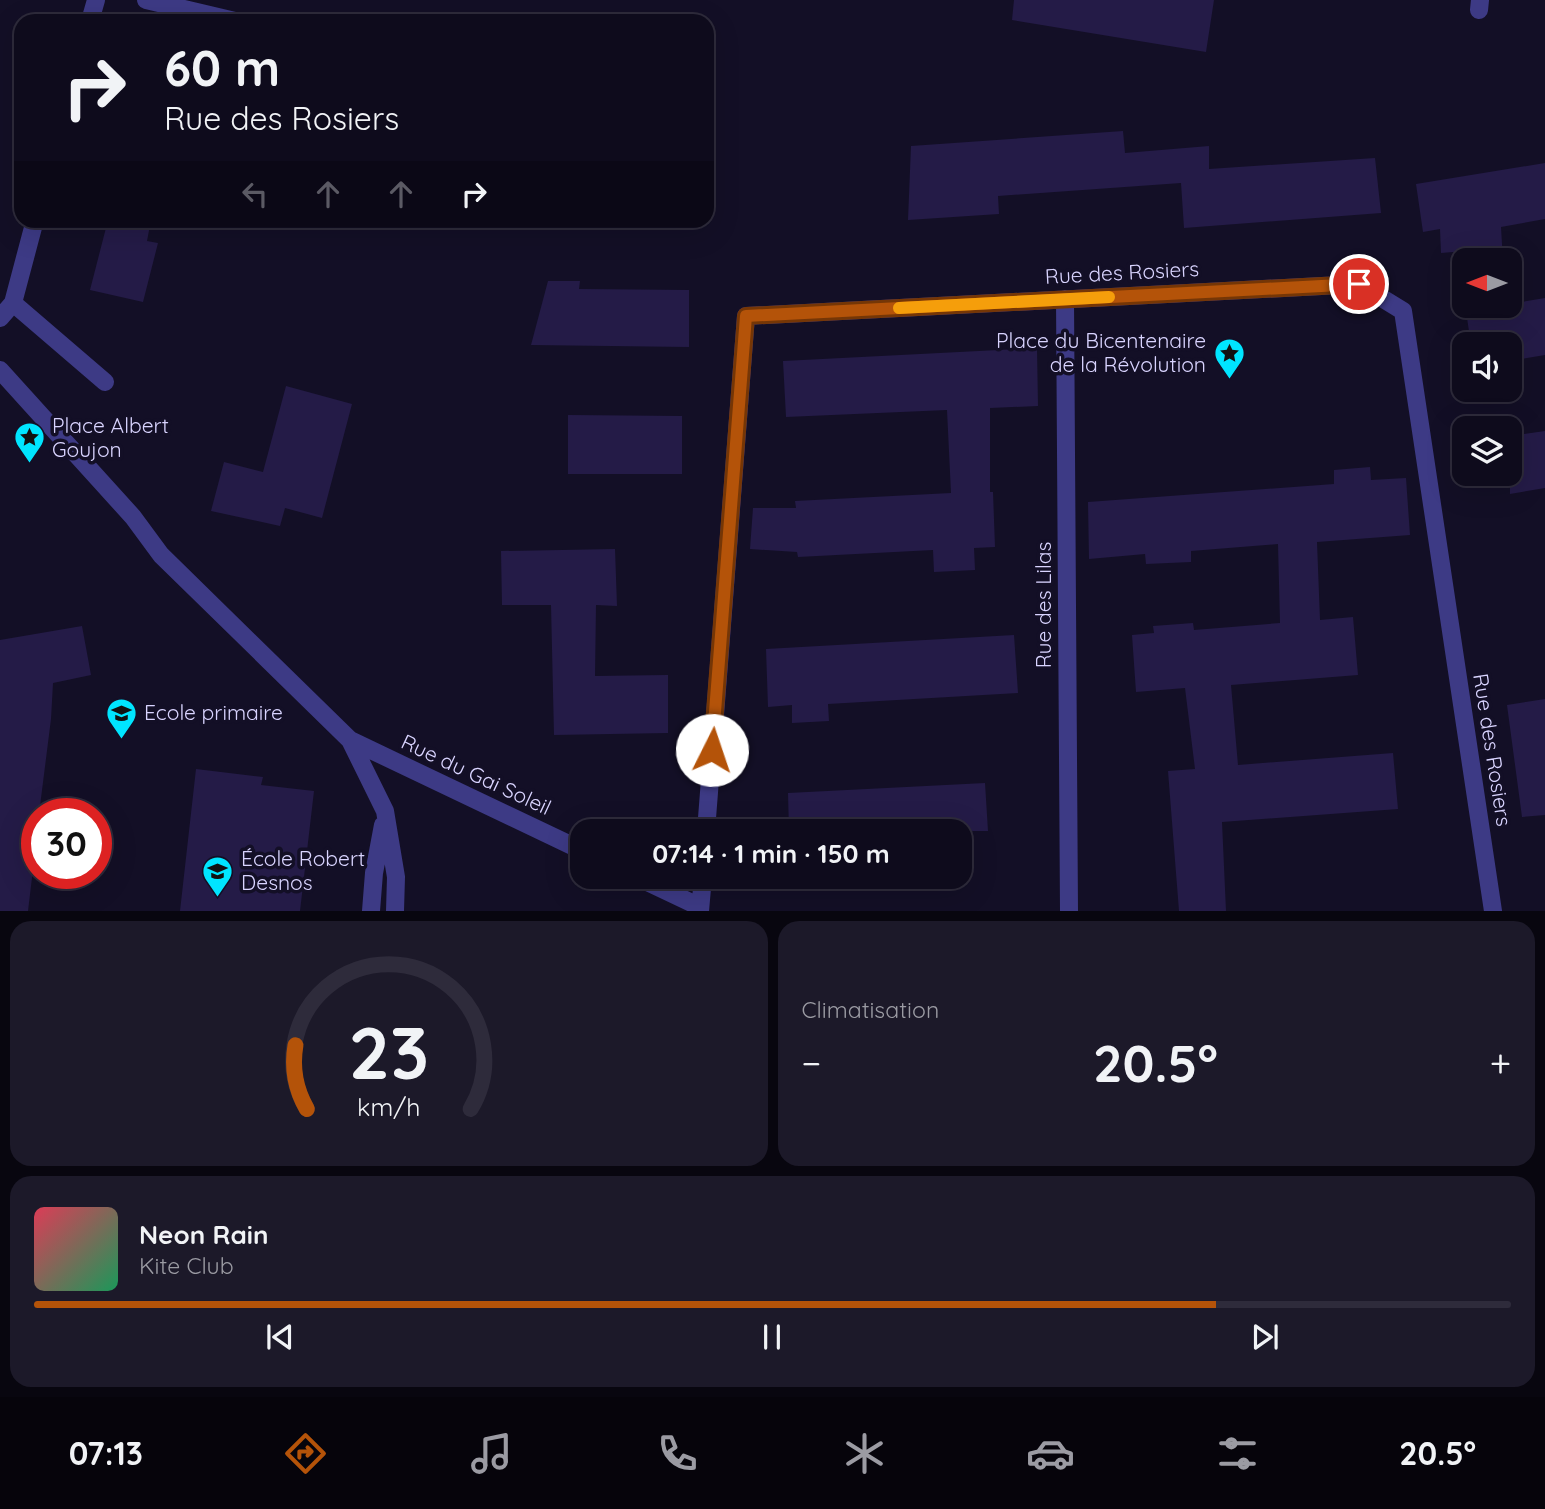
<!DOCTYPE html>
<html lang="fr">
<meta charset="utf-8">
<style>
:root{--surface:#0e0b1c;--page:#1c1929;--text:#f1f3f6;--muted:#9b9ba3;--line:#2e2b3b;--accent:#b45309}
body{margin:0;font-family:Quicksand,sans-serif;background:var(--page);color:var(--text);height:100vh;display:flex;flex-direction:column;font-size:26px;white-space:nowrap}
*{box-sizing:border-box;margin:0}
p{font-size:23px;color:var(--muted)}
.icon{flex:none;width:38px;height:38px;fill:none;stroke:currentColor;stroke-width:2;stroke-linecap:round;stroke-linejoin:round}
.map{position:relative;height:911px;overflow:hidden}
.panel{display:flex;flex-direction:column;gap:10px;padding:10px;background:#08060f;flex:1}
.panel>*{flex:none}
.guide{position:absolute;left:14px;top:14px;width:700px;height:214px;border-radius:21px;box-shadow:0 7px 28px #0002,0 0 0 2px var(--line);background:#0e0b1c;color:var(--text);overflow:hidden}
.needle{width:46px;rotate:270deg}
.tools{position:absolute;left:1452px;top:248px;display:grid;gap:14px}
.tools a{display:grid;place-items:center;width:70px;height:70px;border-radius:14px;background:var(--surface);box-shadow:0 7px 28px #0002,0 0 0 2px var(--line);font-size:35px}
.speed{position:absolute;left:21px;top:798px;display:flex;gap:14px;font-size:35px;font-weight:700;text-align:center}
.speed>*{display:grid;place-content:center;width:91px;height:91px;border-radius:50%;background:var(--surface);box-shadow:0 7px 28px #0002,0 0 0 2px var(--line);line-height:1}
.speed .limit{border:10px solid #d22;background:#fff;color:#111}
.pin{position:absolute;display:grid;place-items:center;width:60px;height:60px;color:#fff;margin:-30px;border:4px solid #fff;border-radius:50%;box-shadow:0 2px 7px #0007}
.me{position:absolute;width:77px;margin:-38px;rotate:4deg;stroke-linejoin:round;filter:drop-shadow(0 0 5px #0008)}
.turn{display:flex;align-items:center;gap:24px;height:147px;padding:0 35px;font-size:32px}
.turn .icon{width:91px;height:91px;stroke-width:2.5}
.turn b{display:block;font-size:49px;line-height:60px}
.lanes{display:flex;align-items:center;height:66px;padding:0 35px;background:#0003;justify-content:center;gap:35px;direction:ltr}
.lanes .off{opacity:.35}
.big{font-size:52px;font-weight:800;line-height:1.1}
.panel .tile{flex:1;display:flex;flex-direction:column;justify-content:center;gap:10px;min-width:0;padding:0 24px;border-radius:21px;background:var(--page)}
.panel .dial{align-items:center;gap:0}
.dial svg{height:182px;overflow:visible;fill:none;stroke:var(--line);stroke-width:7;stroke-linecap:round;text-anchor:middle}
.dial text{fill:var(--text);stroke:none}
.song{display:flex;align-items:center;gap:21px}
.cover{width:84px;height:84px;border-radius:10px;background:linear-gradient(135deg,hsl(350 70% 55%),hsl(150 70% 35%))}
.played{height:7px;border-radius:4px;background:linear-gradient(90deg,var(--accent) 80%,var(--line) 80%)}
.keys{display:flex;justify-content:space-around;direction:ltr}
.heat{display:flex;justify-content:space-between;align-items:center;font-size:38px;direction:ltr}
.panel .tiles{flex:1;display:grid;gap:10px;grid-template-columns:1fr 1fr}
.tile:last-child{grid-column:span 2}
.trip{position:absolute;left:570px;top:819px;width:402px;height:70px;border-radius:21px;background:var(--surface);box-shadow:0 7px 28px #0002,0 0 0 2px var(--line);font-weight:800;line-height:70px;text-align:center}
.menu{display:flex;height:112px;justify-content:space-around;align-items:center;background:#06040b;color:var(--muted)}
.menu .icon{width:49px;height:49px}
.menu .on{color:var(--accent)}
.menu b{font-size:32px;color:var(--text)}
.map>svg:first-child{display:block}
.building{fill:#241b47}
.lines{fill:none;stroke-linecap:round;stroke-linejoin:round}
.minor{stroke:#3d3a85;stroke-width:18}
.route-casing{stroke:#753606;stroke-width:18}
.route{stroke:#b45309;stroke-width:12}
.slow{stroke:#f59e0b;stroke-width:12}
.labels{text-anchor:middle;stroke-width:7;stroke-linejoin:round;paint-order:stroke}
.street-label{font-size:21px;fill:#d9d4ff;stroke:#130f26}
.poi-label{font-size:21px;fill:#d9d4ff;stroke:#130f26;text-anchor:start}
</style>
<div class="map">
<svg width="1545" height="911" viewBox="0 0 1545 911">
<rect width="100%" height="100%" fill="#130f26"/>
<path class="building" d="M1014,0H1214L1206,52L1012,20Z
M1123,131L1125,153L1209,146V169L1375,158L1381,213L1184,228L1181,183L998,196L999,214L908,220L911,146Z
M1545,163V219L1501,227L1503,261H1475L1453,252L1441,253L1440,229L1423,232L1416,184Z
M108,220H151L147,241L158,243L143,302L90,290Z
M548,281H580L579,289L689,290V347L531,345Z
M1545,298V355L1510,361V345H1471L1466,311L1510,306V304Z
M1037,348L1038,406L990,408V492H993L995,547L974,548L975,570L934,572L933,550L798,557L797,552L750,549L753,508H796L795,501L951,493L947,410L786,417L783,361Z
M286,386L352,404L322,518L285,508L280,526L211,511L224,462L263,472Z
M568,415L682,416V474H568Z
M1545,431V488L1510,494V436Z
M1370,467L1371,480L1406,478L1410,535L1317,542L1320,620L1353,617L1358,675L1231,685L1238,765L1393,753L1398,809L1222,822L1226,911H1179L1168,771L1195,769L1185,688L1136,692L1132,635L1154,633L1153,626L1193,623L1194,630L1280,623L1278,544L1191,551V562L1146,564L1145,554L1089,559L1088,502L1334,484V470Z
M615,549L617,606L596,605L595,676L668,675V733L554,735L551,605H502L501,551Z
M82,626L91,675L53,683L51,719L39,814H37V836L28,911H0V640Z
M1014,635L1018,693L828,704L829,721L792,723V705L768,707L766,649Z
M1545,699V815L1522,817L1507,705Z
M196,769L263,777L261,785L314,791L300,911H180Z
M985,783L988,831H789L788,793Z"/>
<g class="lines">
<path class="minor" d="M146,0L235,21
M1479,10L1480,0
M90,21L96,0
M35,220L13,303L105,382
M1065,299L1069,911
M0,318L13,303
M0,370L133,517L161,555L350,740L385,811L396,877L395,911
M350,740L583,851
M706,831L746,316L1359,284L1403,311L1493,911
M637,877L700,907
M371,911L374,873L383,825
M700,911L703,877"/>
</g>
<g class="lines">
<defs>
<path id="route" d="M712,750L746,316L1359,284"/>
</defs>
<use href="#route" class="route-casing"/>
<use href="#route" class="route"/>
<path class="slow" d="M899,308L1109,297"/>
</g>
<defs>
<symbol id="sight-pin" viewBox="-11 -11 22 30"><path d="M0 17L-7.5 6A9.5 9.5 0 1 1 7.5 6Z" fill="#00e5ff" stroke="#130f26"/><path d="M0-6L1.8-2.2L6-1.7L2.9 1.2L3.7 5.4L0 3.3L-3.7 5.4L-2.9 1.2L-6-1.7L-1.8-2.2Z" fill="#111"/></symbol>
<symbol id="school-pin" viewBox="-11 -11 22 30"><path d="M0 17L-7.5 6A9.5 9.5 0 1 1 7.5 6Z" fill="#00e5ff" stroke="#130f26"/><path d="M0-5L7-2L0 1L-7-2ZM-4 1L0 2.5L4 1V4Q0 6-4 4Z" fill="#111"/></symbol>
</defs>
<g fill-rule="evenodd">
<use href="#sight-pin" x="1212" y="336" width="35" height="47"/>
<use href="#sight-pin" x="12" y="420" width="35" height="47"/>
<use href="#school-pin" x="104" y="696" width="35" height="47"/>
<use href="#school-pin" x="200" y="854" width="35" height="47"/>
</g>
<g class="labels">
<g class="street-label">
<text transform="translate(1122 273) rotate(-3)" y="7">Rue des Rosiers</text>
<text transform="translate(1044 605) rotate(-90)" y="7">Rue des Lilas</text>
<text transform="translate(1492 750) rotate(81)" y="7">Rue des Rosiers</text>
<text transform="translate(476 775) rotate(25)" y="7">Rue du Gai Soleil</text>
</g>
<g class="poi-label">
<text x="1206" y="348" text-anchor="end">Place du Bicentenaire<tspan x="1206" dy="24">de la Révolution</tspan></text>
<text x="52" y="433">Place Albert<tspan x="52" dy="24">Goujon</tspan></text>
<text x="144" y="720">Ecole primaire</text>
<text x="241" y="866">École Robert<tspan x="241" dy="24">Desnos</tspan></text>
</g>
</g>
</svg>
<div class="tools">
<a><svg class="needle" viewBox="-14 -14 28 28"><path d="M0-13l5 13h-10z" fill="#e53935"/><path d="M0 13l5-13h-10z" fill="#9b9ba3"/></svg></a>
<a><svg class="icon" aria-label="sound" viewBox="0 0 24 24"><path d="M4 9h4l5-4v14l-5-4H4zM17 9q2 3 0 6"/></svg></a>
<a><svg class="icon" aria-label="layers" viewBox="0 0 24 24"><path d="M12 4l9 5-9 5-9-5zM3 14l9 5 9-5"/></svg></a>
</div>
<div class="speed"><div class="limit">30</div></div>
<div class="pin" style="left:1359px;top:284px;background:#d93025"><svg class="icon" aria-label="arrive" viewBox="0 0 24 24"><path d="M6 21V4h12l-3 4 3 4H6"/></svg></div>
<svg class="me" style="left:712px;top:750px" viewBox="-20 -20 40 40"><circle r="19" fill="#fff"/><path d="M0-13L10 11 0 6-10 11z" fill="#b45309"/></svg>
<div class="trip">07:14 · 1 min · 150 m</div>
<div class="guide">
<div class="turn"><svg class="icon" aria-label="right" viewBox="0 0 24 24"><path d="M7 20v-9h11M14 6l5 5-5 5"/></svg><div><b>60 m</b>Rue des Rosiers</div></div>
<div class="lanes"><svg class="icon off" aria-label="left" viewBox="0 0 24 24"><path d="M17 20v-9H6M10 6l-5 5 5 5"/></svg><svg class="icon off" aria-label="ahead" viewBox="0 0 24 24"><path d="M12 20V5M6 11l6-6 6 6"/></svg><svg class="icon off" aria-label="ahead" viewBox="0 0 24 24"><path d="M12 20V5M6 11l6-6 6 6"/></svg><svg class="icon" aria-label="right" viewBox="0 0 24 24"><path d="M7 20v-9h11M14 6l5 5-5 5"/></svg></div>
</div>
</div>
<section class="panel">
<div class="tiles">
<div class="tile dial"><svg viewBox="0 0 100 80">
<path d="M14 69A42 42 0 1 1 86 69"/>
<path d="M14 69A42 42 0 0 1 9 41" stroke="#b45309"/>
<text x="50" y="56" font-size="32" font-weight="700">23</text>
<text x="50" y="72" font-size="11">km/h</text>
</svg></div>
<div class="tile"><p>Climatisation</p>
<div class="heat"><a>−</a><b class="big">20.5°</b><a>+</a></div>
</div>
<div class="tile">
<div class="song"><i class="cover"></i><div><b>Neon Rain</b><p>Kite Club</p></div></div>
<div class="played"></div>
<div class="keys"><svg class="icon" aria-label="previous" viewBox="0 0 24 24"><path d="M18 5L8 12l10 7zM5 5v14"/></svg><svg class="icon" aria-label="pause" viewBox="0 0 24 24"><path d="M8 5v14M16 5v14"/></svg><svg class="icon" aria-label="next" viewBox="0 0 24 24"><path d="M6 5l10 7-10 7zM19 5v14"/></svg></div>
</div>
</div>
</section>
<nav class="menu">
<b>07:13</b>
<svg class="icon on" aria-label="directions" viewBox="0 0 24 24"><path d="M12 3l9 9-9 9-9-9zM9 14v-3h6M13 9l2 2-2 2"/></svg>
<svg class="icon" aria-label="music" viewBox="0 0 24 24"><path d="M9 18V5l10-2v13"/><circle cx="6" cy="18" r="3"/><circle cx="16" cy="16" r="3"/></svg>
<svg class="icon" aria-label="phone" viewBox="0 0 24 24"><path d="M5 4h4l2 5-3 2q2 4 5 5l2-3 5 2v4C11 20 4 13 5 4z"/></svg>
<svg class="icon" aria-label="climate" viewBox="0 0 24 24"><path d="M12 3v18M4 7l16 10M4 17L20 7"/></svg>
<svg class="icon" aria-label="car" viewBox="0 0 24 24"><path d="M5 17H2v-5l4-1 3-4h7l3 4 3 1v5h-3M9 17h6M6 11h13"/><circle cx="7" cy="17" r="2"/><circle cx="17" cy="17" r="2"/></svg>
<svg class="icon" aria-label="filters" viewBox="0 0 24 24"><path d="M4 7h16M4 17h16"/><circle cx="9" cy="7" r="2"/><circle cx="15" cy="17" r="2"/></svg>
<b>20.5°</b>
</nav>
